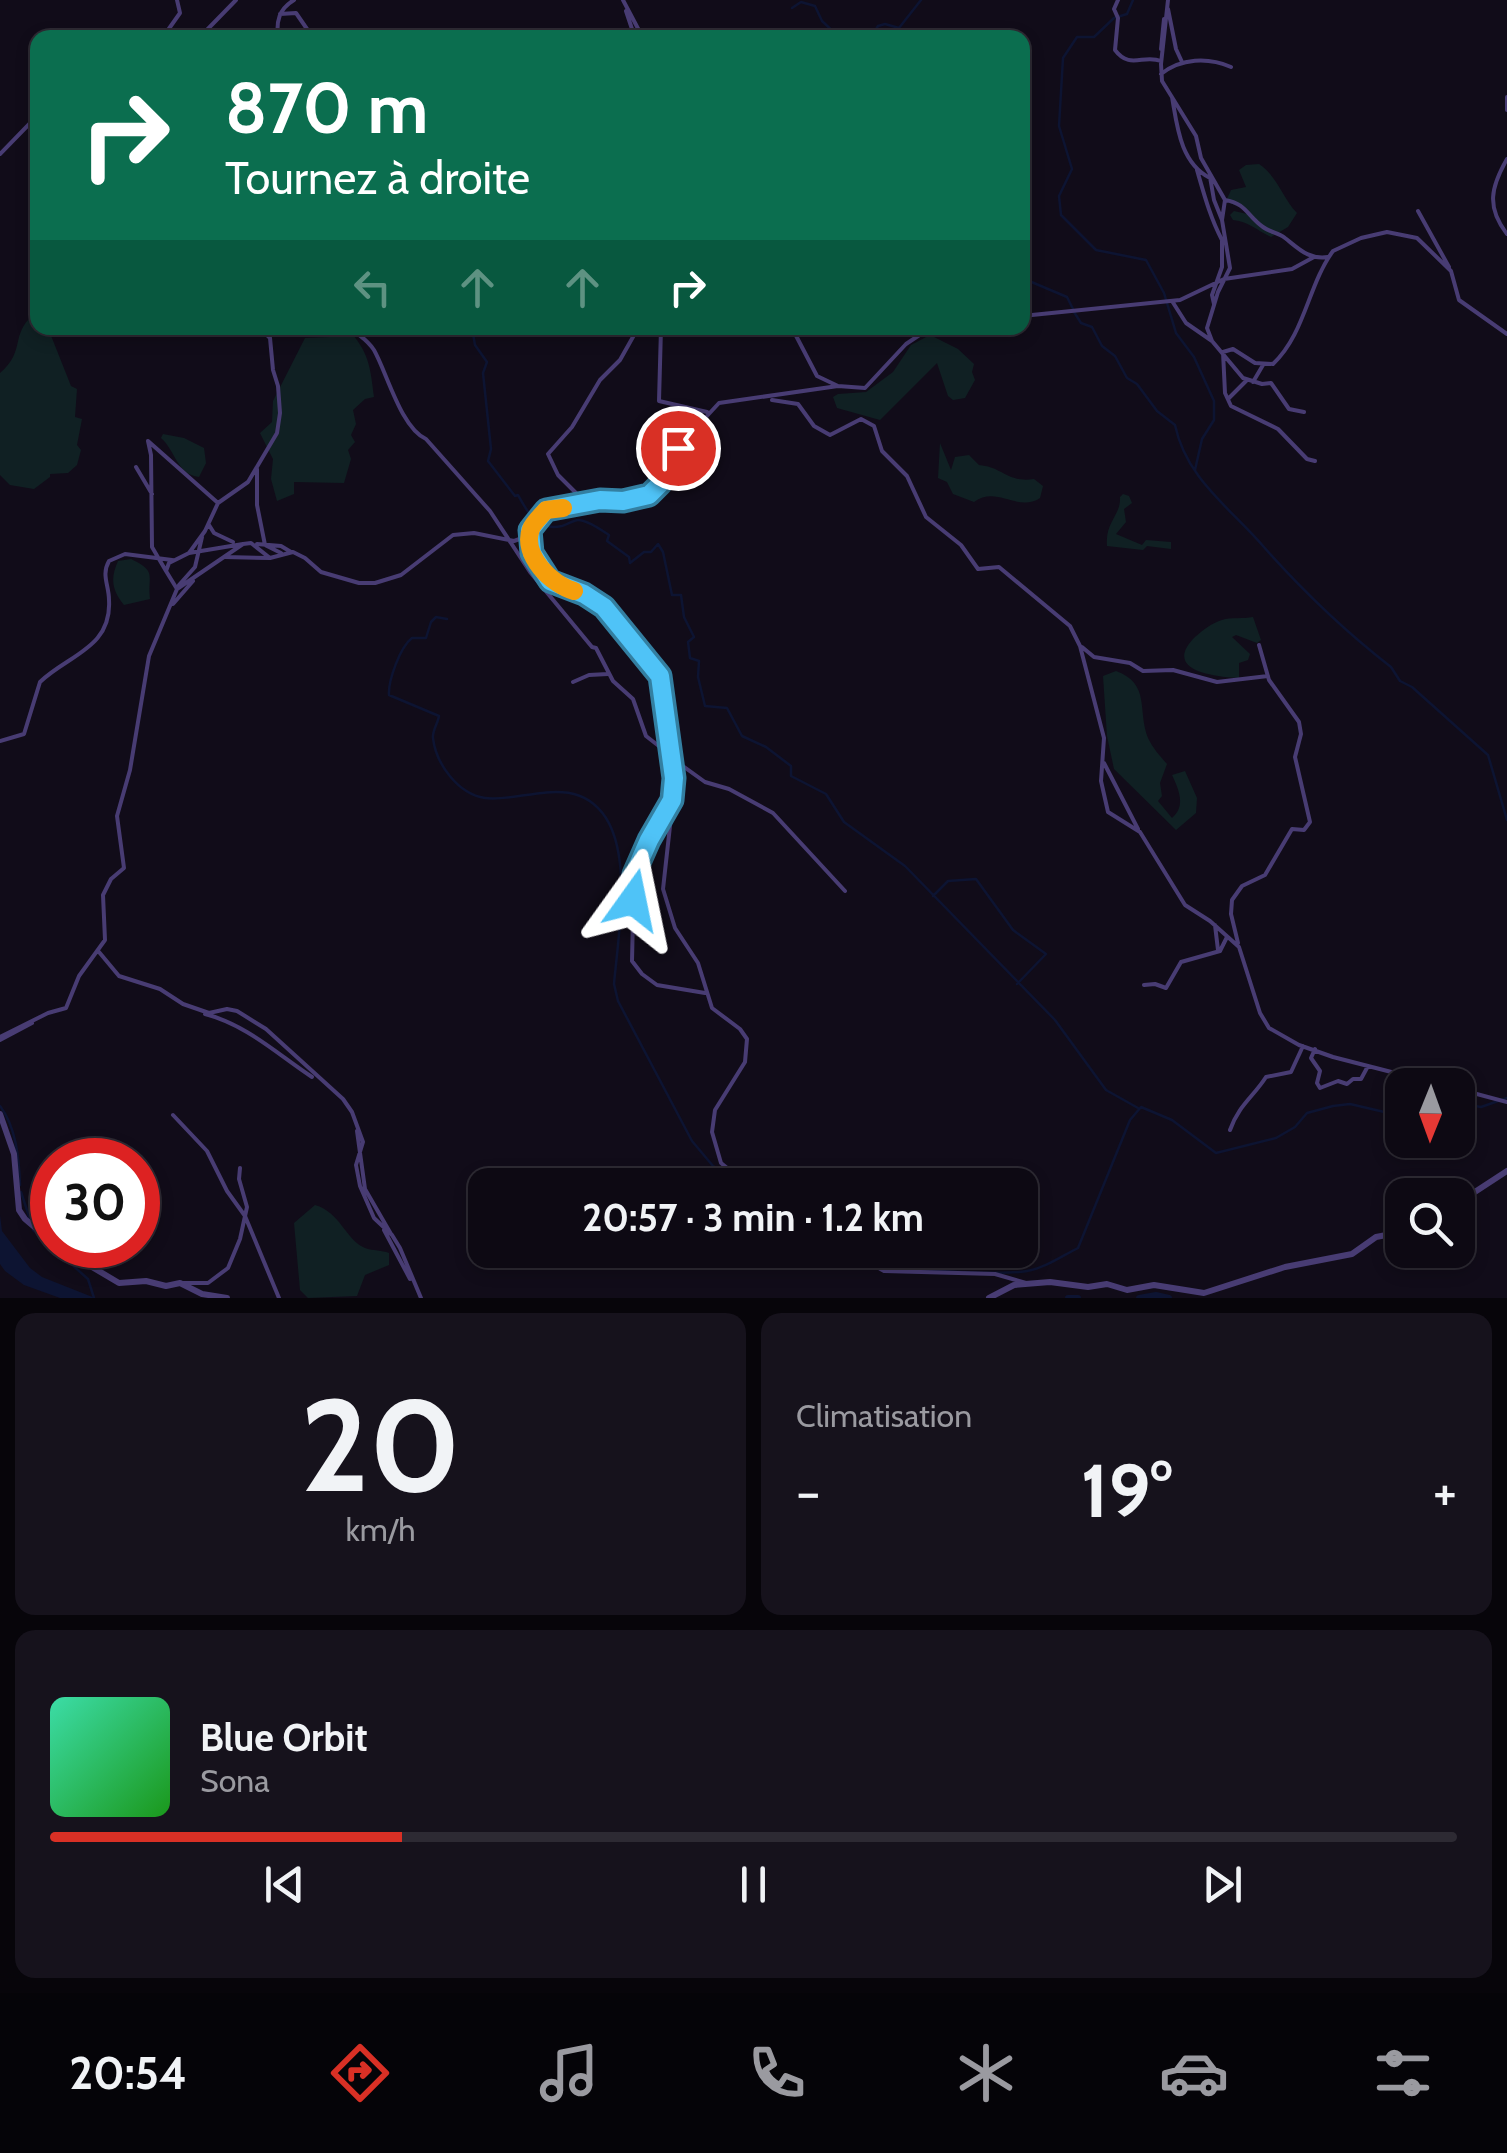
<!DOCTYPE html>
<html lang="fr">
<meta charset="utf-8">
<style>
:root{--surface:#0d0913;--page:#16121c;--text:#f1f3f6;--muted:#9a9aa0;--line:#2d2a33;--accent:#d93025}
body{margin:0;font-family:Cabin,sans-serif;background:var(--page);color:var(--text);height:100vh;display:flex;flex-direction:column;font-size:38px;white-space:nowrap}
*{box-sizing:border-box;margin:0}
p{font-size:32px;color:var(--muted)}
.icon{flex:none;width:55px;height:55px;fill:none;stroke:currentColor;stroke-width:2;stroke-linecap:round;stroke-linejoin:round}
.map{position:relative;height:1298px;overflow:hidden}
.side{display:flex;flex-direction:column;gap:15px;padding:15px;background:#07050a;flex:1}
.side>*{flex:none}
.banner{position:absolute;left:30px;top:30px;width:1000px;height:305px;border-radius:20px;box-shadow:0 5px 15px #0003,0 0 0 2px var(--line);background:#0b6e4f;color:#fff;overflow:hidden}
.needle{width:65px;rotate:181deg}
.controls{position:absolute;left:1385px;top:1068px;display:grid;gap:20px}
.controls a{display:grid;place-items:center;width:90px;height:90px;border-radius:20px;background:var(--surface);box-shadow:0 5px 15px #0003,0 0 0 2px var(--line);font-size:50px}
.speed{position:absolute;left:30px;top:1138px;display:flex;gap:20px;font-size:50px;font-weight:700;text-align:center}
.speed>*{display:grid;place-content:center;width:130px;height:130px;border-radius:50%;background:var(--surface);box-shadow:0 5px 15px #0003,0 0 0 2px var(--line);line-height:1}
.speed .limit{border:15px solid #d22;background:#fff;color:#111}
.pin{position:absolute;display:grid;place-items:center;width:85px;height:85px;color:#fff;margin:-42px;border:5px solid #fff;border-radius:50%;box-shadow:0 2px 10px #0007}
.me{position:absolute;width:110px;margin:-55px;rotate:12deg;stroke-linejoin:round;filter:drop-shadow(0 0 8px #0008)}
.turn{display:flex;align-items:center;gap:35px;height:210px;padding:0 30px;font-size:45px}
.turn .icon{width:130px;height:130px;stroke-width:2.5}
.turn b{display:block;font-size:70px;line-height:85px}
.lanes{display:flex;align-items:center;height:95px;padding:0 30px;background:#0003;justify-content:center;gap:50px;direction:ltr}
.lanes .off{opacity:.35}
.big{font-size:75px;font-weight:700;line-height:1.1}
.side .widget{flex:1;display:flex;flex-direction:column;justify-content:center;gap:15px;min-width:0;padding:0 35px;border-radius:20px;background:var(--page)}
.side .dial{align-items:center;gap:0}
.dial b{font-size:130px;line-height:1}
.song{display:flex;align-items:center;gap:30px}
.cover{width:120px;height:120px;border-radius:15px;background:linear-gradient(135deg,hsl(160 70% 55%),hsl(120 70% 35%))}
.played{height:10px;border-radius:5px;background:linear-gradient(90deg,var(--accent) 25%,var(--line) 25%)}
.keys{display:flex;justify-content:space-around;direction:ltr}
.heat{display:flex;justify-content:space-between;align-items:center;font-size:55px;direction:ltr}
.side .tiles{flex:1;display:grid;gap:15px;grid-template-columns:1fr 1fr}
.widget:last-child{grid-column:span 2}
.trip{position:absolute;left:468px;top:1168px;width:570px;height:100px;border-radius:20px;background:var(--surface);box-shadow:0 5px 15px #0003,0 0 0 2px var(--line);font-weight:700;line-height:100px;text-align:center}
.tab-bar{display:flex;height:160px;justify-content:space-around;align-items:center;background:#050408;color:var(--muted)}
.tab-bar .icon{width:70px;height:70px}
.tab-bar .on{color:var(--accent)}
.tab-bar b{font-size:45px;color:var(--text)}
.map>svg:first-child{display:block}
.green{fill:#102023}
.water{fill:#0d1432}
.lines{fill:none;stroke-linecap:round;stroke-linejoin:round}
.stream{stroke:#0d1432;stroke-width:2.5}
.river{stroke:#0d1432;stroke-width:6}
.minor{stroke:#483c73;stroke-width:4}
.tertiary{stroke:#483c73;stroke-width:6}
.route-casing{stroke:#337fa1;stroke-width:25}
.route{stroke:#4fc3f7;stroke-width:18}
.slow{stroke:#f59e0b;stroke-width:18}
</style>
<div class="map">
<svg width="1507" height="1298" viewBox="0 0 1507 1298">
<rect width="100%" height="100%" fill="#110c19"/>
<path class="green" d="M1259,164C1278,177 1282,197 1297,213L1288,227L1271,237C1256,230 1250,222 1233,220L1230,215L1234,211L1247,214L1246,210L1226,201L1231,190L1246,187L1239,170L1246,165Z
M33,315L37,318L38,328H48L71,386L77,389L75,417L82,419L77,445L81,450L77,465L68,473L50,474V477L34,489L10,485L0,475V373C26,351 10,335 33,315Z
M347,328C369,352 370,365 374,397L365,399L353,410L356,424L351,435L355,442L348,450L351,459L344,483L294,482V494L277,501L271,479L273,459L260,433L272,422L273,401L305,338L329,337Z
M930,335L958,349L974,364L972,372L975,380L965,398L953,400L948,396L937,363L880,420L837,408L833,397L838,394L866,392L893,372L911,345Z
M163,434L184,438L204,448L206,463L199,477C176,474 176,451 161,438Z
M940,443L951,470L955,457L969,455L979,465C1003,467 1007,483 1034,479L1043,486L1040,498C1018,513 997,485 974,502L953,494L947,482L938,478Z
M1123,494L1129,496L1132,503L1124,509L1126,522L1116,534L1142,545L1146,540L1171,542V549L1147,546L1143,550L1107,546C1105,521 1121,516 1120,497Z
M131,559C158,572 147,575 150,599L124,605C112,590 110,579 118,561Z
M1253,617L1261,640L1257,643L1236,635L1232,637L1250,654L1248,660L1239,663V678C1216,677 1161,671 1195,637C1203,630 1212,623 1222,620C1231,617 1243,619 1253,617Z
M1116,671C1151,684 1137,710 1148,738C1152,747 1160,756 1167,764L1160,783L1162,796L1158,801L1172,818C1186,806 1179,790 1172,775L1185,771L1197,798L1196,813L1176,830L1114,769L1107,736L1103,676Z
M315,1205C340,1212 346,1240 365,1248C373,1251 382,1250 389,1253V1265L365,1275L357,1296L308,1298L300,1290L294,1223Z"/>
<path class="water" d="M0,1215L2,1231L30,1268L42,1277L95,1298H60L24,1285L5,1271L0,1264Z"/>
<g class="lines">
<path class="stream" d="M1133,0L1127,14L1114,18L1094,37H1077L1063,58L1059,126L1072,169L1059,196L1061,215L1096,250L1146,260L1164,293L1176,333L1194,357L1214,401V420L1202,439L1195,470
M792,8L801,2L815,6L822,21L840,38
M871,38L878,26L885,24L899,28L921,0
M1022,278L1067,297L1073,309
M1074,312L1081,323L1092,327L1102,346L1115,356L1127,378L1137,384L1157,411L1175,425C1186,478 1229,507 1263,546C1301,589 1346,632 1391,667L1400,681L1412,687L1488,755L1507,820
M472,328L475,345L487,362L483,373L491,449L488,461L515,496L518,495C529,515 537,531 562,526C565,525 575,520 578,520C588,520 601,530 609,535L607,541L629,557L630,563L644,552H651L658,544L663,552L672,595H681L684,617L694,637L688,642L690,658L699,661L698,677L705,706L727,708L742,736L766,747L791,766V776L826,794L844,822L905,866L1055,1020L1106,1090L1138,1108
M447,619L436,617L431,622L426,638H412C400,647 388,681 389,695L439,716C438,723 432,731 433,738C436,764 458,794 485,798C523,803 575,771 606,818C632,859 618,938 614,984L618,1001L692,1141L713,1166L741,1185
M933,896L948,881L976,879L1013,930L1046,954L1017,984
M1458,1103L1481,1107L1507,1098
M0,1106C16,1127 19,1158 20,1185
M21,1192L31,1222
M33,1230L88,1279L94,1298
M852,1250L868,1259
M874,1263C897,1271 1002,1275 1027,1271C1045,1268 1062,1256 1078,1248L1130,1120L1141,1107L1172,1120L1216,1153L1276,1138L1295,1127L1307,1113L1333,1106L1350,1104L1393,1114L1402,1112"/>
<path class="river" d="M1068,1298H1078
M1139,1298L1156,1295L1169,1298"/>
<path class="minor" d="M623,0L643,38
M1118,0L1114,9L1118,18L1115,50C1130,70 1143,54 1161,61
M1168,0L1161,64L1162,81L1196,136L1201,158L1225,200L1222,220L1230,268L1218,292L1207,328L1212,341
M1168,9L1176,49L1182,62
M626,11L635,38
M280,14L296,13L307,29V38
M167,38L168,30L180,13L177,0
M199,38L236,0
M278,38C276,21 279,9 294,0
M1161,49L1164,19
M1161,74C1181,58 1208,57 1231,67
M1172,97C1177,125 1180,163 1210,178
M1507,97V110
M0,154L38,115
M1507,159C1491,187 1486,207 1507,234
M1197,170C1204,194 1210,217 1222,240
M1210,177L1214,200L1222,220
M1225,200C1246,203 1248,217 1263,227C1270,232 1279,233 1285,238C1299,249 1309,260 1328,257
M1418,211L1449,267
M1172,301L1186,323L1212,341L1243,378L1262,384L1271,383L1289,409L1304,412
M1214,304L1212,295L1222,267V241
M1022,316L1180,300L1224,279L1292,269L1314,257
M351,328C359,336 367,339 374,350C387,373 401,428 426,439L490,511L530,572L592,647L596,648L613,681L633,699L646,736L669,754L674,790L663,889L675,928L698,963L712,1008L740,1029L747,1039L745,1062L715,1110L712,1132L721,1163L748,1185
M661,328L659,401L707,412
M792,328L817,376L838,386
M1223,352L1233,349L1255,363L1273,364C1305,334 1308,285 1333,251L1361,238L1387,232L1417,238L1451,271L1459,300L1507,334
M1223,352L1225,393L1231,406L1278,429L1307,459L1315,461
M1253,382L1263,365
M1229,398L1247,380
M772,400L798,404L814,426L830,435L861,419L874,426L882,451L907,476L926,517L961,545L978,569L999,567L1070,626L1080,646L1104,738L1101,781L1108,812L1140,832L1185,905L1210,921L1239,947L1260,1013L1269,1028L1299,1045L1333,1057L1442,1085
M148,441L151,455L152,547L166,571
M148,441L218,503
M136,467L152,494
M257,469V505L265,545L281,553
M586,503L558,475L548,454L572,427L600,380L620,360L638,328
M209,525L214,533L233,542
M531,530L532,553L551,581L584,594L604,607L659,672L669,754L673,759L705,782L729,789L773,813L845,891
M257,544L281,546L291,552
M189,553L243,544
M225,557L270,558
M179,585L195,567L202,537
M177,589L166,571L169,563L189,553L205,531L218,503L248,482L277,433L280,413L278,386L273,370L270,338L260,328
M173,604L193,581
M1082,647L1094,657L1130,663L1143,671L1173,670L1217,682L1268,676
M573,682L589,675L608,674
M0,741L24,734L40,682C68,655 112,648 109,600C109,585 101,575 109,561L125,554L172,560
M1104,763L1138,829
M669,810L655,828L634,874L632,961L642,974L657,985L705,993
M1215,925L1218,950
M1238,943L1231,914L1232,900L1242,886L1265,875L1292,829L1304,830L1310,822L1295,757L1301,734L1299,722L1269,680L1259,645
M99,952L119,976L160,989L183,1004L209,1013L227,1009L237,1011L266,1029L343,1099L352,1112L363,1142L356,1165L360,1186L374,1218L392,1235L400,1248L421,1298
M1144,985L1155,984L1166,988L1181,962L1220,951L1227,937
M205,1014C247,1025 277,1054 312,1077
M0,1037L48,1013L66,1008L79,976L105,940L103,895L111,879L124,868L117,816L130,770L149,656L177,589L243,544L251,543L270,558L293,552L305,558L321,572L359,583H375L401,575L453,535L474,533L514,541L525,537L546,510L600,500L623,501L649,495L660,484L682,443L719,403L838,386L865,388L906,344L930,328
M0,1040L32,1023
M1315,1049L1311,1058L1320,1071L1317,1083L1320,1088L1338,1081L1347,1084L1353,1079H1361L1368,1066
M1458,1089L1507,1102
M173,1115L207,1151L227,1191L245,1216L279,1298
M1230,1130C1238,1106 1254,1096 1266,1077L1291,1072L1303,1046
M357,1131L365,1189L391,1234
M384,1230L410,1279
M859,1250L870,1258
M922,1250L872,1257L868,1262L884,1271L995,1274L1026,1283
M180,1283H208L228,1268L240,1239L247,1207L239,1179L240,1168"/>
<path class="tertiary" d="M0,1114L14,1154L19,1210L25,1219L52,1242
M1458,1203L1507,1171
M55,1245L119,1283L146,1281L166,1286L180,1283L202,1294L227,1298
M989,1298L1014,1285L1050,1282L1088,1287L1107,1284L1127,1290L1154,1285L1204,1293L1285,1267L1352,1254L1376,1237L1402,1232"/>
</g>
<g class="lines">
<defs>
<path id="route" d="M633,900L634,874L649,840L672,800L674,778L660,676L604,607L584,594L550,581L532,553L530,530L546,510L600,500L623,501L649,495L660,484L678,448"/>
</defs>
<use href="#route" class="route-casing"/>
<use href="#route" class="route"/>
<path class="slow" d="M563,508L546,510C542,515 533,523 531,529C521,555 552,585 574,591"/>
</g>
</svg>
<div class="controls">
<a><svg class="needle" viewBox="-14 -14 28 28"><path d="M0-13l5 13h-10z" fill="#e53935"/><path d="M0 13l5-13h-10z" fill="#9a9aa0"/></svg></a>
<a><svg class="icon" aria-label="search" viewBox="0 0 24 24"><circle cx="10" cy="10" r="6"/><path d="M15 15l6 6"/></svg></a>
</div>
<div class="speed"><div class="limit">30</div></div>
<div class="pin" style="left:678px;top:448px;background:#d93025"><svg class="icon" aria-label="arrive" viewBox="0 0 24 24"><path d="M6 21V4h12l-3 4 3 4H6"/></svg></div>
<svg class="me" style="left:633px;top:900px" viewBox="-20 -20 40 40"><path d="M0-17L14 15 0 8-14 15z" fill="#4fc3f7" stroke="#fff" stroke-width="4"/></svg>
<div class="trip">20:57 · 3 min · 1.2 km</div>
<div class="banner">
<div class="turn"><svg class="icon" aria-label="right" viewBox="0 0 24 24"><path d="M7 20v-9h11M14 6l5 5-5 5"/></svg><div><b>870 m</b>Tournez à droite</div></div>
<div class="lanes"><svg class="icon off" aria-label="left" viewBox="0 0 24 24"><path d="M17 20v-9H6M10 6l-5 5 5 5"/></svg><svg class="icon off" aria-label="ahead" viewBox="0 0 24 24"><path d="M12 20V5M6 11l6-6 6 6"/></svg><svg class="icon off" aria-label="ahead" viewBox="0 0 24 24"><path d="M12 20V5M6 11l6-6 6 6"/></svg><svg class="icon" aria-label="right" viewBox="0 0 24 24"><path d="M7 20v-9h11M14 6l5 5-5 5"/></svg></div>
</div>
</div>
<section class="side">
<div class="tiles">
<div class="widget dial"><b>20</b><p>km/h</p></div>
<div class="widget"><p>Climatisation</p>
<div class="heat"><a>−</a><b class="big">19°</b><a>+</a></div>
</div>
<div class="widget">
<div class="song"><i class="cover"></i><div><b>Blue Orbit</b><p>Sona</p></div></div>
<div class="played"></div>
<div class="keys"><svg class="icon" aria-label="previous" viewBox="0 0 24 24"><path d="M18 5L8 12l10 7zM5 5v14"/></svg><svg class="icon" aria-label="pause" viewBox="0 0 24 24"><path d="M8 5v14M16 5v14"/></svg><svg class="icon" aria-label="next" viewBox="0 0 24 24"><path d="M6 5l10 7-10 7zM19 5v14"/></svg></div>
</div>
</div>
</section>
<nav class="tab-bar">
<b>20:54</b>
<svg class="icon on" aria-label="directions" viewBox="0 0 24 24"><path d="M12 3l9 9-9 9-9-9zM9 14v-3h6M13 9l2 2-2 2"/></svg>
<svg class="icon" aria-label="music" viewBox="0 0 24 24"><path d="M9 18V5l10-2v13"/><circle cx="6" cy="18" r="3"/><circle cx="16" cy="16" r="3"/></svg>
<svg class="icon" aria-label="phone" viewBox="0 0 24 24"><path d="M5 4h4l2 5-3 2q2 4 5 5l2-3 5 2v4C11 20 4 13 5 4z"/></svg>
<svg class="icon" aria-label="climate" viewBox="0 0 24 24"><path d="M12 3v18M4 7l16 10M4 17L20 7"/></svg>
<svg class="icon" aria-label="car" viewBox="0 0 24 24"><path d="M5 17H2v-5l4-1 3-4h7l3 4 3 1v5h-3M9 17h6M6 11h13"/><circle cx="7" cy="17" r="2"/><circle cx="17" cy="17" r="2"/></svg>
<svg class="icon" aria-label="filters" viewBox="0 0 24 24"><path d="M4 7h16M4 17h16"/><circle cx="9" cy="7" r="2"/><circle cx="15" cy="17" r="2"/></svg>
</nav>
